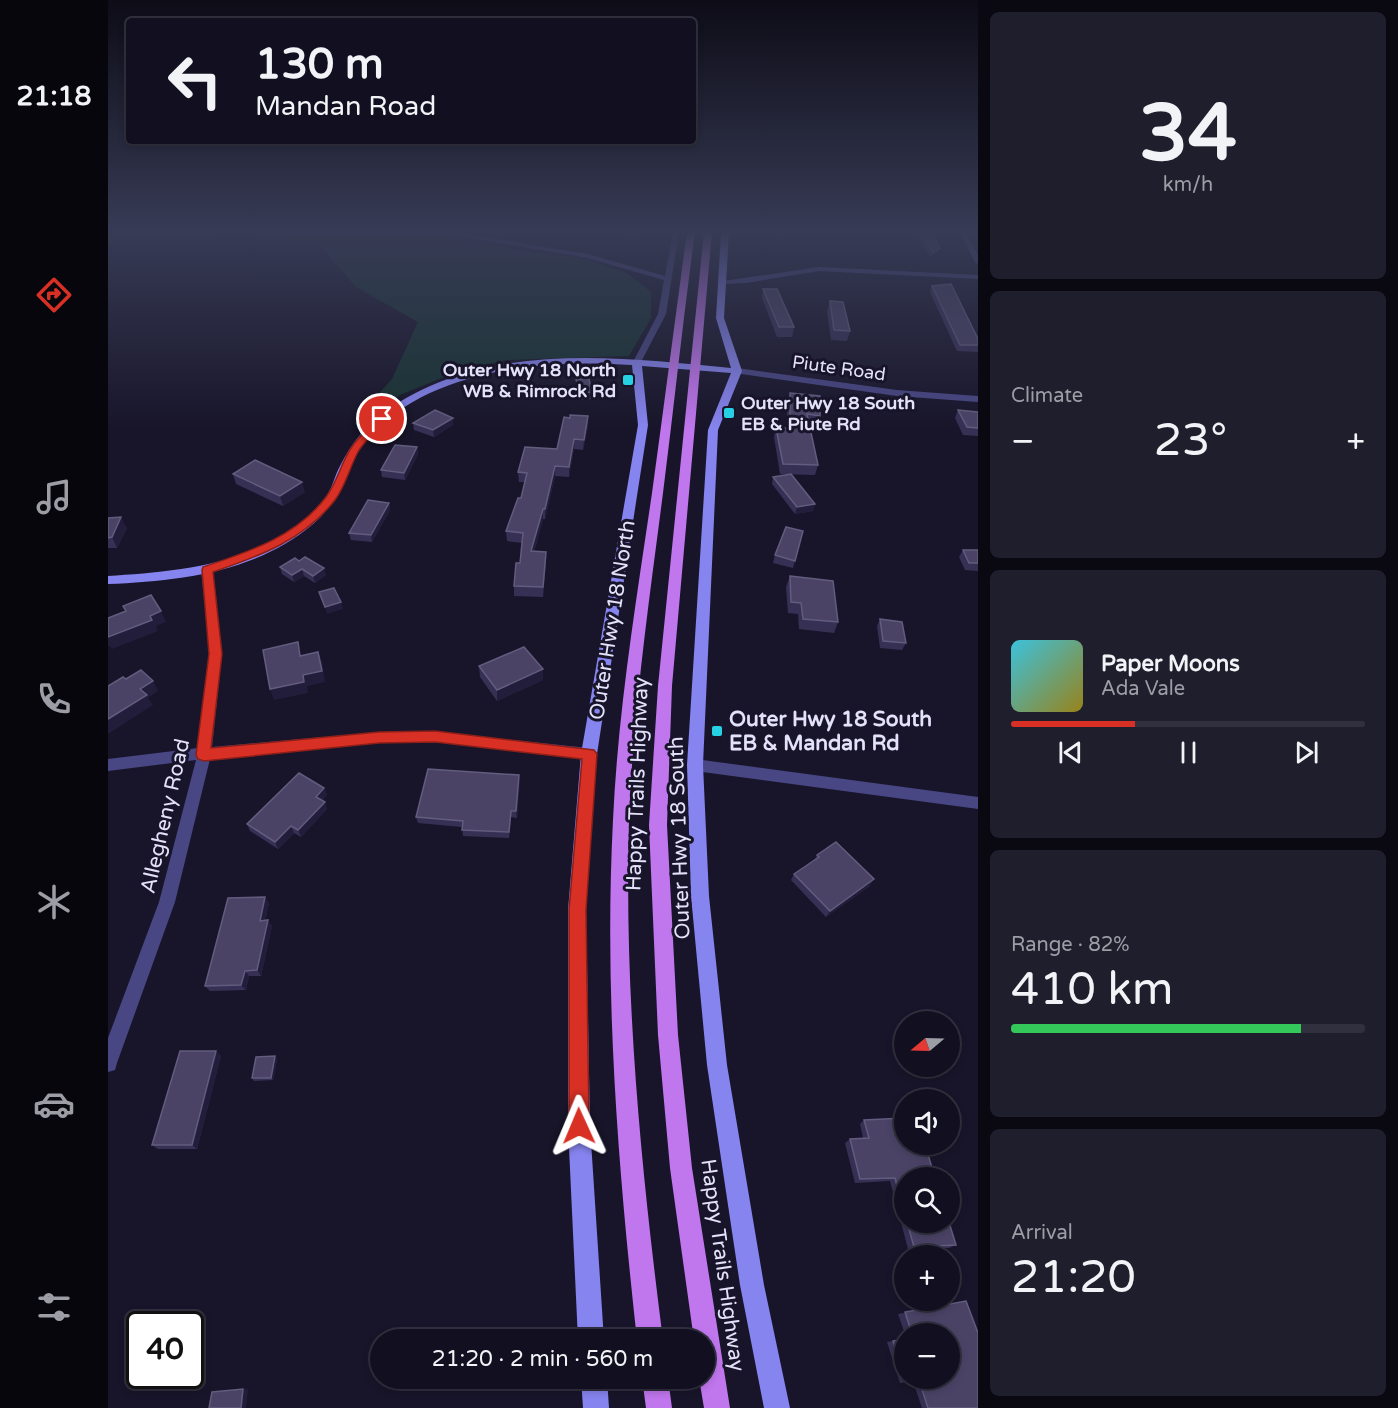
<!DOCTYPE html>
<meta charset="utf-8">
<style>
:root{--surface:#121020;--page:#1f1e2d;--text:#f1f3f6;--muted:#9c9da5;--line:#31303e;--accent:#d93025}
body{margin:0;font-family:"Varela Round",sans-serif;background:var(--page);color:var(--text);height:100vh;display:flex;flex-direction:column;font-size:22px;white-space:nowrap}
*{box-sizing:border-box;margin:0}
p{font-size:20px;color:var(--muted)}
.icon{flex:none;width:33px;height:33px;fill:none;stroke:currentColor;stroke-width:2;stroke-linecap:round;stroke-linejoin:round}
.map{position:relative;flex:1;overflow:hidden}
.sheet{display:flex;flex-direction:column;gap:12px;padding:12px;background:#0a0912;width:420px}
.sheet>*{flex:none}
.banner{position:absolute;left:18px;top:18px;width:570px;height:126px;border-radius:6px;box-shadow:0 3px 9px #0003,0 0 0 2px var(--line);background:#121020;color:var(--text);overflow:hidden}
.needle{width:39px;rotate:251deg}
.tools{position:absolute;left:786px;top:1011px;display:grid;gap:12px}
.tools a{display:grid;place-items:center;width:66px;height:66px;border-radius:50%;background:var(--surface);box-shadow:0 3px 9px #0003,0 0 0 2px var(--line);font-size:30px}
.speed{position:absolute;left:18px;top:1311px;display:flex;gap:12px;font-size:30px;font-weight:700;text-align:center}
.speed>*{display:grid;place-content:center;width:78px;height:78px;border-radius:50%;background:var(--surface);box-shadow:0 3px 9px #0003,0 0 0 2px var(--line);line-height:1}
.speed .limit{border:3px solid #111;border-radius:9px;background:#fff;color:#111}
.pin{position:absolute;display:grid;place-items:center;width:51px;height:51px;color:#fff;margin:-26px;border:3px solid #fff;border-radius:50%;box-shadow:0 2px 6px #0007}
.me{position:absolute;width:66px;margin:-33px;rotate:359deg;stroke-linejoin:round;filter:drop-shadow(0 0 4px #0008)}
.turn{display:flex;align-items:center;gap:21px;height:126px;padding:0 30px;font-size:27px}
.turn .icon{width:78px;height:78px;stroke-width:2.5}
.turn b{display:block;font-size:42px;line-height:51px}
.big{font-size:45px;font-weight:600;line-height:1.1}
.sheet .tile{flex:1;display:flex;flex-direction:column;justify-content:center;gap:9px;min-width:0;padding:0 21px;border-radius:9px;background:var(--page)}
.sheet .dial{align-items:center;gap:0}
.dial b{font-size:78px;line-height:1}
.song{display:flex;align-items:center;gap:18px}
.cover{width:72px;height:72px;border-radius:9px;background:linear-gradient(135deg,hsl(190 70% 55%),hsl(50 70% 35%))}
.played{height:6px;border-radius:3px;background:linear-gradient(90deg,var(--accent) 35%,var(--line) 35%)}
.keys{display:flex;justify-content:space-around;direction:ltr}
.heat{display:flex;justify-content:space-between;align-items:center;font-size:33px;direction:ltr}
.charge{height:9px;border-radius:4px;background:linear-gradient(90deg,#34c759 82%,var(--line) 0)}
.trip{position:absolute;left:262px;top:1329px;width:345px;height:60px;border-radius:30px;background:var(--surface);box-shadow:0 3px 9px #0003,0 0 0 2px var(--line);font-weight:600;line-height:60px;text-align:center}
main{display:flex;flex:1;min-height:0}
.tabs{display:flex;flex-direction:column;width:108px;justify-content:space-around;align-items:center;background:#07060d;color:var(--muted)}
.tabs .icon{width:42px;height:42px}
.tabs .selected{color:var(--accent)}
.tabs b{font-size:27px;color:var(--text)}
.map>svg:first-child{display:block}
.green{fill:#183332}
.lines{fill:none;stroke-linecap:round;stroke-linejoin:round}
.street{fill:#484683;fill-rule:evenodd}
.secondary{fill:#8684ef;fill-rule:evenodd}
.primary{fill:#c076ed;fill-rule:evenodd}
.wall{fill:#373055}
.shaded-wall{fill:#231d3c}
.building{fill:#4a4366;stroke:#625c7e;stroke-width:1.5}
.route{fill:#d93025;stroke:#8d1f18;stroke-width:1.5}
.poi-dot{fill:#25d1e3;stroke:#18152a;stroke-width:2}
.labels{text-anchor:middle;stroke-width:6;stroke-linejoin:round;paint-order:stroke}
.far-street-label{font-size:18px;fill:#e4e1fb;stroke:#18152a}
.far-poi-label{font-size:18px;font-weight:bold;fill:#e4e1fb;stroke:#18152a;text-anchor:end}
.street-label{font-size:21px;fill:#e4e1fb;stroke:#18152a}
.poi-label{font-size:21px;font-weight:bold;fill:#e4e1fb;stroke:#18152a;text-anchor:start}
</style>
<main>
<nav class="tabs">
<b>21:18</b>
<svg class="icon selected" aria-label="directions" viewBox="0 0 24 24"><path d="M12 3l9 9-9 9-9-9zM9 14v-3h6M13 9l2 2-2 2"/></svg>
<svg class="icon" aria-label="music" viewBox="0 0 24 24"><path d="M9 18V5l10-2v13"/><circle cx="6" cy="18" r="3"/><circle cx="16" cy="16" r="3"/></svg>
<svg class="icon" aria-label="phone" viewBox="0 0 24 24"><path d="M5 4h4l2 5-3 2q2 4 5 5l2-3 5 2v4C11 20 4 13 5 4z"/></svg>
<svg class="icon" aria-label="climate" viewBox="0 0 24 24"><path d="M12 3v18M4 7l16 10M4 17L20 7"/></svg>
<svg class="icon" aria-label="car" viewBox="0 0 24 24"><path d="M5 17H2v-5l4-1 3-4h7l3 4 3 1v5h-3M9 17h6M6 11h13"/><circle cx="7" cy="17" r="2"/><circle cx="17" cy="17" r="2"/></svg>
<svg class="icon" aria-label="filters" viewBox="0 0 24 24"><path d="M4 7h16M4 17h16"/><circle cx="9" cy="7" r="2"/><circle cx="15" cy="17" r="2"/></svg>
</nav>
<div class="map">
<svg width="870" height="1408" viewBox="0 0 870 1408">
<rect width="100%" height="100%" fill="#18152a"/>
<path class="green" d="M0,232H317L397,248L473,258L519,273L543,292V318L521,356L398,360L346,373L292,395L258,422L252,414L284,379L310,322L248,287L210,243L126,233L0,244Z"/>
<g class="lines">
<path class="street" d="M327,232H344L480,254L557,276L565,232H571L558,314L533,362L526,364L525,362L550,314L556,280L479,258Z
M852,232H858L870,255V264L867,262Z
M711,267L870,275V279L711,271L638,283L613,284L609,282Z
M629,368L789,390L870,396V402L789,396L626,373V369Z
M99,566L105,570L114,654L104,747L271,732H327L481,748L486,750L488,754L486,758L481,760L327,742H271L102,759L67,902L9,1063L7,1070L0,1072V1038L51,902L88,760L0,771V759L90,748L102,654L93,570Z
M587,759L870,797V809L587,771L582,769L580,765L582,761Z"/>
<path class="secondary" d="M613,232H621L616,318L634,371L610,430L595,765L601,896L619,1065L656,1285L682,1408H656L632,1285L599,1065L583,896L579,765L600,430L623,373L534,366L540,425L489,754L478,910L482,1126L496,1340H470L460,1126V910L473,754L530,425L524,365C438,359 318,368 258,441C236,468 235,499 205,524C149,572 71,581 0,584V576C72,572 175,562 219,495C225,486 227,475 232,466C243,444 258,425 278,411C378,340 510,357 623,368L608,318Z
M473,1378H499L501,1408H475Z"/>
<path class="primary" d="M579,232H587C575,319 566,406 555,493C541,602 525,711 521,821C516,995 533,1168 555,1340H529C510,1167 496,994 505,820C510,711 528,602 544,493C556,406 567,319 579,232Z
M596,232H604L564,686L559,825L570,1035L584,1168L622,1408H596L591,1378H597V1340H586L562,1168L550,1035L541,825L550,686Z
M534,1378H560L564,1408H538Z"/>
</g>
<path class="wall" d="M659,232H677V234Z
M805,232H824L831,254L823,258Z
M824,286L870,339V352L849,351L822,292Z
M655,289L686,327L684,337H669L654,298Z
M722,301L742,331L739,341L723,340L719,311Z
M468,379L484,392V399L471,400L468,386Z
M682,393L712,416L710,425H701L710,465L707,475L672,474L666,437L668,428H679V402Z
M850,410L870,412V436L855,435L847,418Z
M462,418L480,426L475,450L466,449L461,477L447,476L437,519H435L426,552L438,562L435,597L406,596V586L412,563L414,543L399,541L398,531L413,498L417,482H411L410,472L449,449Z
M305,423L345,425L326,437L306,430Z
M309,447L310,454L297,480L274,477L273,470Z
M125,474L197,492L175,506L128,484Z
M665,477L707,504L705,511L687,514L664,484Z
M281,503L282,510L264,542L243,540L241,533Z
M0,518L19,528L9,548H0Z
M695,531L685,568L665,563L667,555Z
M855,550H870V571L857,570L851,557Z
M191,561L218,575L207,583L196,576L186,582L174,574L172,567Z
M682,576L730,622L726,633L691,629L690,614L680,613L678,587Z
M772,619L798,643L794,650L772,648L769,626Z
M371,666L435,680L389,701L372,677Z
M411,775L409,818L403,817L401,838L355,836L354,827L310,823L308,817Z
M216,788L219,795L214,800L219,809L193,837L186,833L170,849L142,831L139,824Z
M709,855L762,886L718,917L683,880L686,874L706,861Z
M161,903L157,920L164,926L153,976H141L138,990L102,991L97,986Z
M108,1051L113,1056L89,1149H50L44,1145Z
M169,1059L165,1080L146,1081L144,1078Z
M756,1120L796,1178V1222H841L848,1245L841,1248L800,1249L782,1181L747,1183L737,1143L742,1139L755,1138L752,1124Z
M858,1301L870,1408H814L805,1381L792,1383L779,1342L796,1339V1378H842V1334H797L790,1314Z"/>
<path class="shaded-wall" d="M520,232H534V234L517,239L518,233Z
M832,248L831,254L823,258L825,253Z
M480,416V426L475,450L476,440Z
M345,418V425L326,437L325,430Z
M466,439V449L461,477V467Z
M309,447L310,454L297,480L296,473Z
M447,466V476L437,519V509Z
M194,482L197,492L175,506L172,496Z
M281,503L282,510L264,542L263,535Z
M707,504L705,511L687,514L689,507Z
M435,509V519L423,562V551Z
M13,517L19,528L9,548L4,537Z
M216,568L218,575L207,583L205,576Z
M194,569L196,576L186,582L184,575Z
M233,602L235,609L219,614L217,607Z
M53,611L58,622L48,626L50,631L4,649L2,646H0V637L42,616Z
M210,652L214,662L217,682L199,686L200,693L166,700L162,689L195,675Z
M435,669V680L389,701V690Z
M45,681L50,691L40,698L45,705L0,734V719L32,689Z
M411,775L412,782L409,818L408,811Z
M216,788L219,795L210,803L208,797Z
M217,802L219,809L193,837L190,830Z
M183,826L186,833L170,849L167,842Z
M766,879L762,886L718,917L722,911Z
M157,897L161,903L156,927L152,921Z
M160,920L164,926L153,976L149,970Z
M137,971L141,976L138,990L133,985Z
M108,1051L113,1056L89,1149L84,1145Z
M167,1056L169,1059L165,1080L163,1078Z
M135,1389H140L138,1408H133Z"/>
<path class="building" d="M811,232H824L832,248L825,253Z
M843,284L870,339V345H852L824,286Z
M655,289H669L686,327H671Z
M722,301L735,302L742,331L726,330Z
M468,379H481L484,392L471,393Z
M682,393L712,396V416L699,414L710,465L675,464L668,428H682Z
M327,410L345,418L325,430L305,423Z
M850,410L870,412V428L859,427Z
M462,415L480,416L476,440L466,439L461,467L447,466L437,509H435L423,551L438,552L435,587L406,586L408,563H412L415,533L398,531L410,498H413L419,473L410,472L417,447L449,449L456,417L462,418Z
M287,445L309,447L296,473L273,470Z
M147,460L194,482L172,496L125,474Z
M683,474L707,504L689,507L665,477Z
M260,500L281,503L263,535L241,533Z
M13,517L4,537L0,538V518Z
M678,527L695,531L687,561L667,555Z
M855,550H870V563H861Z
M197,557L216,568L205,576L194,569L184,575L172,567L187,558L191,561Z
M682,576L725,581L730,622L695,619L693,603L683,602Z
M226,588L233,602L217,607L211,592Z
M43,595L53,611L42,616L44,620L0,637V618L18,611L15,606Z
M772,619L794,622L798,643L775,641Z
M190,642L192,656L210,652L214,671L195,675L196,682L162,689L155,650Z
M416,647L435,669L389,690L371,666Z
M33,670L45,681L32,689L39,695L0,719V686L15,677L18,679Z
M320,769L411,775L408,811H403L401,832L354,830L355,821L308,817Z
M191,773L216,788L208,797L217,802L190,830L183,826L167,842L139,824Z
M728,842L766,879L722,911L686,874L711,857L709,855Z
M157,897L152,921L160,920L149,970L137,971L133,985L97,986L120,898Z
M72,1051H108L84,1145H44Z
M167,1056L163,1078H144L148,1057Z
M796,1118V1144H817L827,1178H796V1212L787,1178L752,1179L742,1139L761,1138L756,1120Z
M799,1222H841L848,1245L806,1247Z
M858,1301L870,1333V1408H820L811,1380L798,1382L797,1378H842V1334H804L797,1312Z
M796,1339V1377L785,1341Z
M135,1389L133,1408H101L104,1392Z"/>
<linearGradient id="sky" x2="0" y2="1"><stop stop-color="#0d0c17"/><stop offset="0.54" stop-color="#373b55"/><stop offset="1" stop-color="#373b55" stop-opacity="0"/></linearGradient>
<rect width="870" height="429" fill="url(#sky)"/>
<path class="route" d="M271,417L279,419C270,429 259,439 251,450C242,466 238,485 227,500C196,540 152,556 105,572L114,654L103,748L271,732L327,731L486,750L489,754L478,910L481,1126L479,1133L471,1136L464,1133L461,1126V910L474,759L327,742L271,743L96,761L90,759L88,755L101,654L94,570L95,567C140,552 188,537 218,497C229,483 233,463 243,448C250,437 262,427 271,417Z"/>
<g class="poi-dot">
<rect x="514" y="374" width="12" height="12" rx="3"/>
<rect x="615" y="407" width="12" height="12" rx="3"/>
<rect x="603" y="725" width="12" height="12" rx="3"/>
</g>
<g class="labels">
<g class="far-street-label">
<text transform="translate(731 368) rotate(8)" y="6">Piute Road</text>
</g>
<g class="far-poi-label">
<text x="508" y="376">Outer Hwy 18 North<tspan x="508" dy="21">WB &amp; Rimrock Rd</tspan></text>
<text x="633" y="409" text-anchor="start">Outer Hwy 18 South<tspan x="633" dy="21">EB &amp; Piute Rd</tspan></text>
</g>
<g class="street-label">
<text transform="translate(504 620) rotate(-81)" y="7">Outer Hwy 18 North</text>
<text transform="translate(529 784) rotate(-88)" y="7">Happy Trails Highway</text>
<text transform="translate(57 816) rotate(-77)" y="7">Allegheny Road</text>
<text transform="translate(571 838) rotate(-92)" y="7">Outer Hwy 18 South</text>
<text transform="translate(615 1265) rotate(82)" y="7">Happy Trails Highway</text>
</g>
<g class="poi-label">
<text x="621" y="726">Outer Hwy 18 South<tspan x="621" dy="24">EB &amp; Mandan Rd</tspan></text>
</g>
</g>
</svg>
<div class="tools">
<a><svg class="needle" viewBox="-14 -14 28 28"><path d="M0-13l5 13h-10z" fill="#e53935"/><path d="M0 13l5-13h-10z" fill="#9c9da5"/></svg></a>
<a><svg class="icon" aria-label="sound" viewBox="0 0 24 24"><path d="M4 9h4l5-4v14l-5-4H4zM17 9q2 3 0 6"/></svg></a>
<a><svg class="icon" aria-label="search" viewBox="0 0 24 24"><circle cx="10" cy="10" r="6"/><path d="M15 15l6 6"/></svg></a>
<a>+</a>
<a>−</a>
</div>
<div class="speed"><div class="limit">40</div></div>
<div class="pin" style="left:274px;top:419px;background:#d93025"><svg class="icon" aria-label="arrive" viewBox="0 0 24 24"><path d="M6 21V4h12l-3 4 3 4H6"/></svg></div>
<svg class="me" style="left:471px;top:1126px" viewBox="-20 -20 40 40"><path d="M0-17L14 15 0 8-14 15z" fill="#d93025" stroke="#fff" stroke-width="4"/></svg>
<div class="trip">21:20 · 2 min · 560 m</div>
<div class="banner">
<div class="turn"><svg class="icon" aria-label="left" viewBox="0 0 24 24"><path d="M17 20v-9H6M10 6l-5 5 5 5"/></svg><div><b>130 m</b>Mandan Road</div></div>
</div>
</div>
<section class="sheet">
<div class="tile dial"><b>34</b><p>km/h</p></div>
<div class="tile"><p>Climate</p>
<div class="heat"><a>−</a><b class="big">23°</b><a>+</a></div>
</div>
<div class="tile">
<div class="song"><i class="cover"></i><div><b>Paper Moons</b><p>Ada Vale</p></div></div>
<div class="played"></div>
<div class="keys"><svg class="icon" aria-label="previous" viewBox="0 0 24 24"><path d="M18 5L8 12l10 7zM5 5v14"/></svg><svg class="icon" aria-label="pause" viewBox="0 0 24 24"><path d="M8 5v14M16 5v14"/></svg><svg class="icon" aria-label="next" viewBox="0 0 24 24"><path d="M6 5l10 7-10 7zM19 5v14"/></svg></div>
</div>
<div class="tile"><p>Range · 82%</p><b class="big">410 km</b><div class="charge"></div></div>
<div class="tile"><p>Arrival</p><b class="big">21:20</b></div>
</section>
</main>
